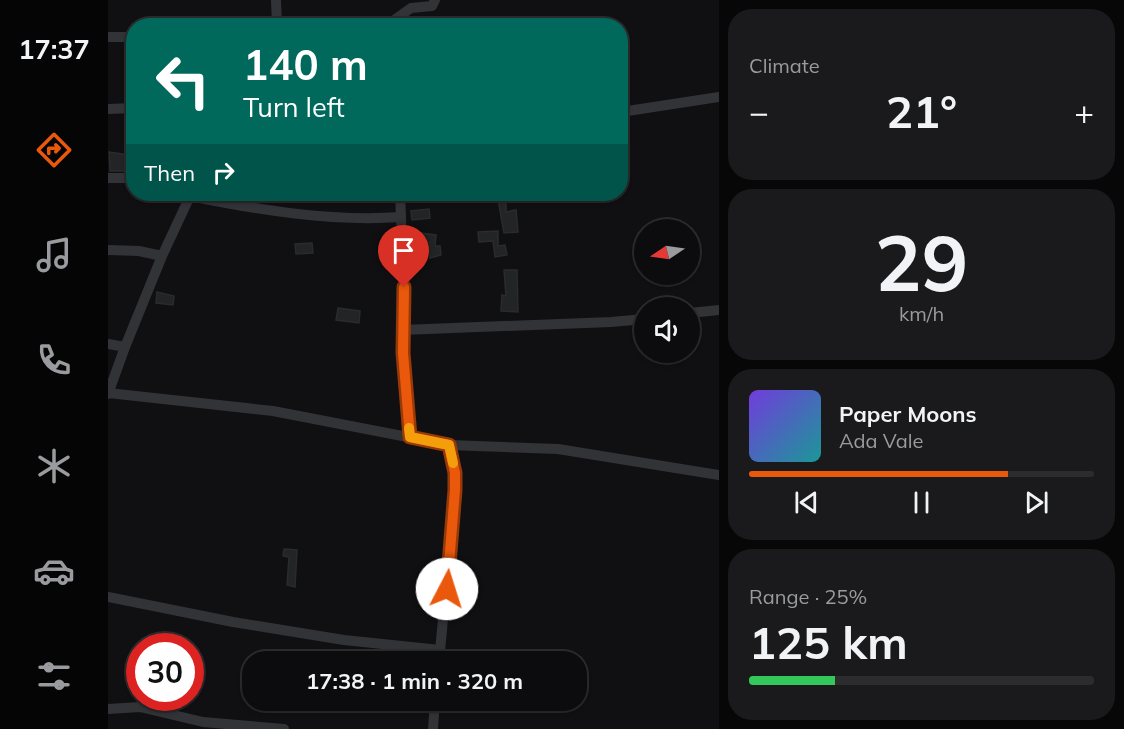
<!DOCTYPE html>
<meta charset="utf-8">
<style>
:root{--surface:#0c0c0e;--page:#1a1a1c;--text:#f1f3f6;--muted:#9a9b9e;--line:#2c2c2e;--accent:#ea580c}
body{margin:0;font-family:Mulish,sans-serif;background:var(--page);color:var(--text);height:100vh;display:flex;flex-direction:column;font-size:22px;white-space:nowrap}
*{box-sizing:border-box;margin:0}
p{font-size:20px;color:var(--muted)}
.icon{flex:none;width:33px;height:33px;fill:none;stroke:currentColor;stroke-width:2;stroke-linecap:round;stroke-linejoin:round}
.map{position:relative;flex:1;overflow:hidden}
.sheet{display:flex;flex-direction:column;gap:9px;padding:9px;background:#070708;width:405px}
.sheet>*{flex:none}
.banner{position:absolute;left:18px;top:18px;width:502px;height:183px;border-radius:24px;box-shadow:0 2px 4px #0004,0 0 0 2px var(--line);background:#00695c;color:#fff;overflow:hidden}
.needle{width:39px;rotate:257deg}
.buttons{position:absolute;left:526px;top:219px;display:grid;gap:12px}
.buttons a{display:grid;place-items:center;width:66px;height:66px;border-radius:50%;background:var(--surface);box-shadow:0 2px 4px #0004,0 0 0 2px var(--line);font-size:30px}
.speed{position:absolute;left:18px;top:633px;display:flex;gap:12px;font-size:30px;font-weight:700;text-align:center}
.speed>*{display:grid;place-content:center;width:78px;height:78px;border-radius:50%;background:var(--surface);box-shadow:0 2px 4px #0004,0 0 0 2px var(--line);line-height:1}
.speed .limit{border:9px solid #d22;background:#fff;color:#111}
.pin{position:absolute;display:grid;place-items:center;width:51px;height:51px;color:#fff;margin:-62px -26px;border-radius:50% 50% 50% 0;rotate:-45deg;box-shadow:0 0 6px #0007}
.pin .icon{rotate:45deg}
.me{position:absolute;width:66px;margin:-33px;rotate:5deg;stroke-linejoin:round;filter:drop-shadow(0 0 4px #0008)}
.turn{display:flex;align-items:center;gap:21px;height:126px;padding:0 18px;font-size:27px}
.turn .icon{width:78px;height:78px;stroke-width:2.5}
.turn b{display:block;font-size:42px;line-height:51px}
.then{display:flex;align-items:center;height:57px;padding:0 18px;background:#0003;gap:12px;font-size:22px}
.big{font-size:45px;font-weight:700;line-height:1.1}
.sheet .widget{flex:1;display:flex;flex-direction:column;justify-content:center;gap:9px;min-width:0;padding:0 21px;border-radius:24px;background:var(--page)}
.sheet .dial{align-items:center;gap:0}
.dial b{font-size:78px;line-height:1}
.song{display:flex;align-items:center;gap:18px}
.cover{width:72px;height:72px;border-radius:9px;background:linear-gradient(135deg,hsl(260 70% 55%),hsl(180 70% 35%))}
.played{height:6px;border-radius:3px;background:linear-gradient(90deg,var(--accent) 75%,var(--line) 75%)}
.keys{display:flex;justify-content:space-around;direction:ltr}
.heat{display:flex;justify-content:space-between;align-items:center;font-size:33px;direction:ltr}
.charge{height:9px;border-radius:4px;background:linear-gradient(90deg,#34c759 25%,var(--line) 0)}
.trip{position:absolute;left:134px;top:651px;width:345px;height:60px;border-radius:24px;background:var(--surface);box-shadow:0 2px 4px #0004,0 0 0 2px var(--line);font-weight:700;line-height:60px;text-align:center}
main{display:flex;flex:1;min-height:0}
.tabs{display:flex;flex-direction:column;width:108px;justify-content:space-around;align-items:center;background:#050506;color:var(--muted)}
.tabs .icon{width:42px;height:42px}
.tabs .on{color:var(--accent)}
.tabs b{font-size:27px;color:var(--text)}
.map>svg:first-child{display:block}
.building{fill:#232426;stroke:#2a2b2e;stroke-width:1.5}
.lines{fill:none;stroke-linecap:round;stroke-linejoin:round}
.minor{stroke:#313337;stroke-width:10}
.route-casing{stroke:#983908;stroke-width:15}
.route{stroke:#ea580c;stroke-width:10}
.slow{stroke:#f59e0b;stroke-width:10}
</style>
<main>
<nav class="tabs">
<b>17:37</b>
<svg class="icon on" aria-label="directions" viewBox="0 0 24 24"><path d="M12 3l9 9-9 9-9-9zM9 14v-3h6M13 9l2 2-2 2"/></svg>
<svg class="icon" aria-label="music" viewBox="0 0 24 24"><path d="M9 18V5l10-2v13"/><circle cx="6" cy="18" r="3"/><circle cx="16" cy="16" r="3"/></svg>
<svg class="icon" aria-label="phone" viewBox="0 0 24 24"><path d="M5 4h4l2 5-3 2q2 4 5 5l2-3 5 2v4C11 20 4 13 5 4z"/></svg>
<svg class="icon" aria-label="climate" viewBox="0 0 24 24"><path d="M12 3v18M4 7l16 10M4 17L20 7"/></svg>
<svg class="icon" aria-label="car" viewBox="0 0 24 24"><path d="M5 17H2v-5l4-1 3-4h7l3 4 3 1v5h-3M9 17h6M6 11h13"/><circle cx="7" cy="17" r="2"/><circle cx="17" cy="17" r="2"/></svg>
<svg class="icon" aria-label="filters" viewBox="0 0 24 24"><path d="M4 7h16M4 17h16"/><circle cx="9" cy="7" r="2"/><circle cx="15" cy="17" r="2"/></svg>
</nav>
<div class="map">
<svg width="611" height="729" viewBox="0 0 611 729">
<rect width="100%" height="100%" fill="#101012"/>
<path class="building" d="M1,152L20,155V162H25L24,171H2Z
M389,194H398V212L408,210L410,232L396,233Z
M321,209L322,218L304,220L303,211Z
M390,231V246L397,245L399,255L387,257L385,241L371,242L370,232Z
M312,233L328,235L327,246H332L333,255L322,258V243L312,242Z
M204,243L205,253L188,254L187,244Z
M396,270H409L410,312L393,311L394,295L398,296Z
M49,292L66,296L65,305L48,303Z
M230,308L252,311L251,323L228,320Z
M176,549L189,550L187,587L179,585L181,557L175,556Z"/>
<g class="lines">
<path class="minor" d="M168,0L169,26
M278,26L303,8L324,6L327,0
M0,37H26
M0,109L26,108
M513,112L611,97
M0,178H26
M292,194L293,217
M82,196C151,210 223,222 293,217L296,287L295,353L302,437
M0,250L31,251L54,256
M582,313L611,310
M294,330L503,322L537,319
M0,344L17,347L0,394
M17,347L54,256L83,194
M0,393L165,411L341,445L450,449L611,475
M0,597L125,622L236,640L332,650
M331,662L347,490V473L341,445
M0,709L32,707L95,722L176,729
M325,729L327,700"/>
</g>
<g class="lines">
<defs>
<path id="route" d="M296,287L295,353L302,437L341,445L347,473V490L339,589"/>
</defs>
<use href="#route" class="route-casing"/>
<use href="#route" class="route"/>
<path class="slow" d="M301,428L302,437L341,445L345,463"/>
</g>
</svg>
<div class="buttons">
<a><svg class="needle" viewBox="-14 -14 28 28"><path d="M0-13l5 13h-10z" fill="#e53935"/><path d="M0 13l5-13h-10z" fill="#9a9b9e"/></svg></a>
<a><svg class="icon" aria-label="sound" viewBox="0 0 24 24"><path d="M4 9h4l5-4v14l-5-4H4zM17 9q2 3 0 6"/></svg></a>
</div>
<div class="speed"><div class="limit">30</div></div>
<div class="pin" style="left:296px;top:287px;background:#d93025"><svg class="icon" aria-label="arrive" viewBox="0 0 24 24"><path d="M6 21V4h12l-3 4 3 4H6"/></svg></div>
<svg class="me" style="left:339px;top:589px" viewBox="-20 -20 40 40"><circle r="19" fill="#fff"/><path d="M0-13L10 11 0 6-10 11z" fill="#ea580c"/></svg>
<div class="trip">17:38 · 1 min · 320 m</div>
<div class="banner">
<div class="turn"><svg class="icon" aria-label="left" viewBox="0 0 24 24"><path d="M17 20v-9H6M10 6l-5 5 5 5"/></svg><div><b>140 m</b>Turn left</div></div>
<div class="then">Then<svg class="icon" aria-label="right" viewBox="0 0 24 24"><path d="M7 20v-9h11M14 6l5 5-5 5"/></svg></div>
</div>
</div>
<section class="sheet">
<div class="widget"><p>Climate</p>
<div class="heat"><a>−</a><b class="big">21°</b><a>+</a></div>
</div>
<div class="widget dial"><b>29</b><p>km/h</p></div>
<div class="widget">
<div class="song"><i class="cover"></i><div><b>Paper Moons</b><p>Ada Vale</p></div></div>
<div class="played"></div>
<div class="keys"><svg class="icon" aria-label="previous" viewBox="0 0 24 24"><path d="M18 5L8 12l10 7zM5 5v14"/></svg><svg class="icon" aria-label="pause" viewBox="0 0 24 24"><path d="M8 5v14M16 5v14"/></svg><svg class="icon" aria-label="next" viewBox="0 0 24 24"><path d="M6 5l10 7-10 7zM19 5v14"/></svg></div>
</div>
<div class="widget"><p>Range · 25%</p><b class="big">125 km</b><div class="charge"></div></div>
</section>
</main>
